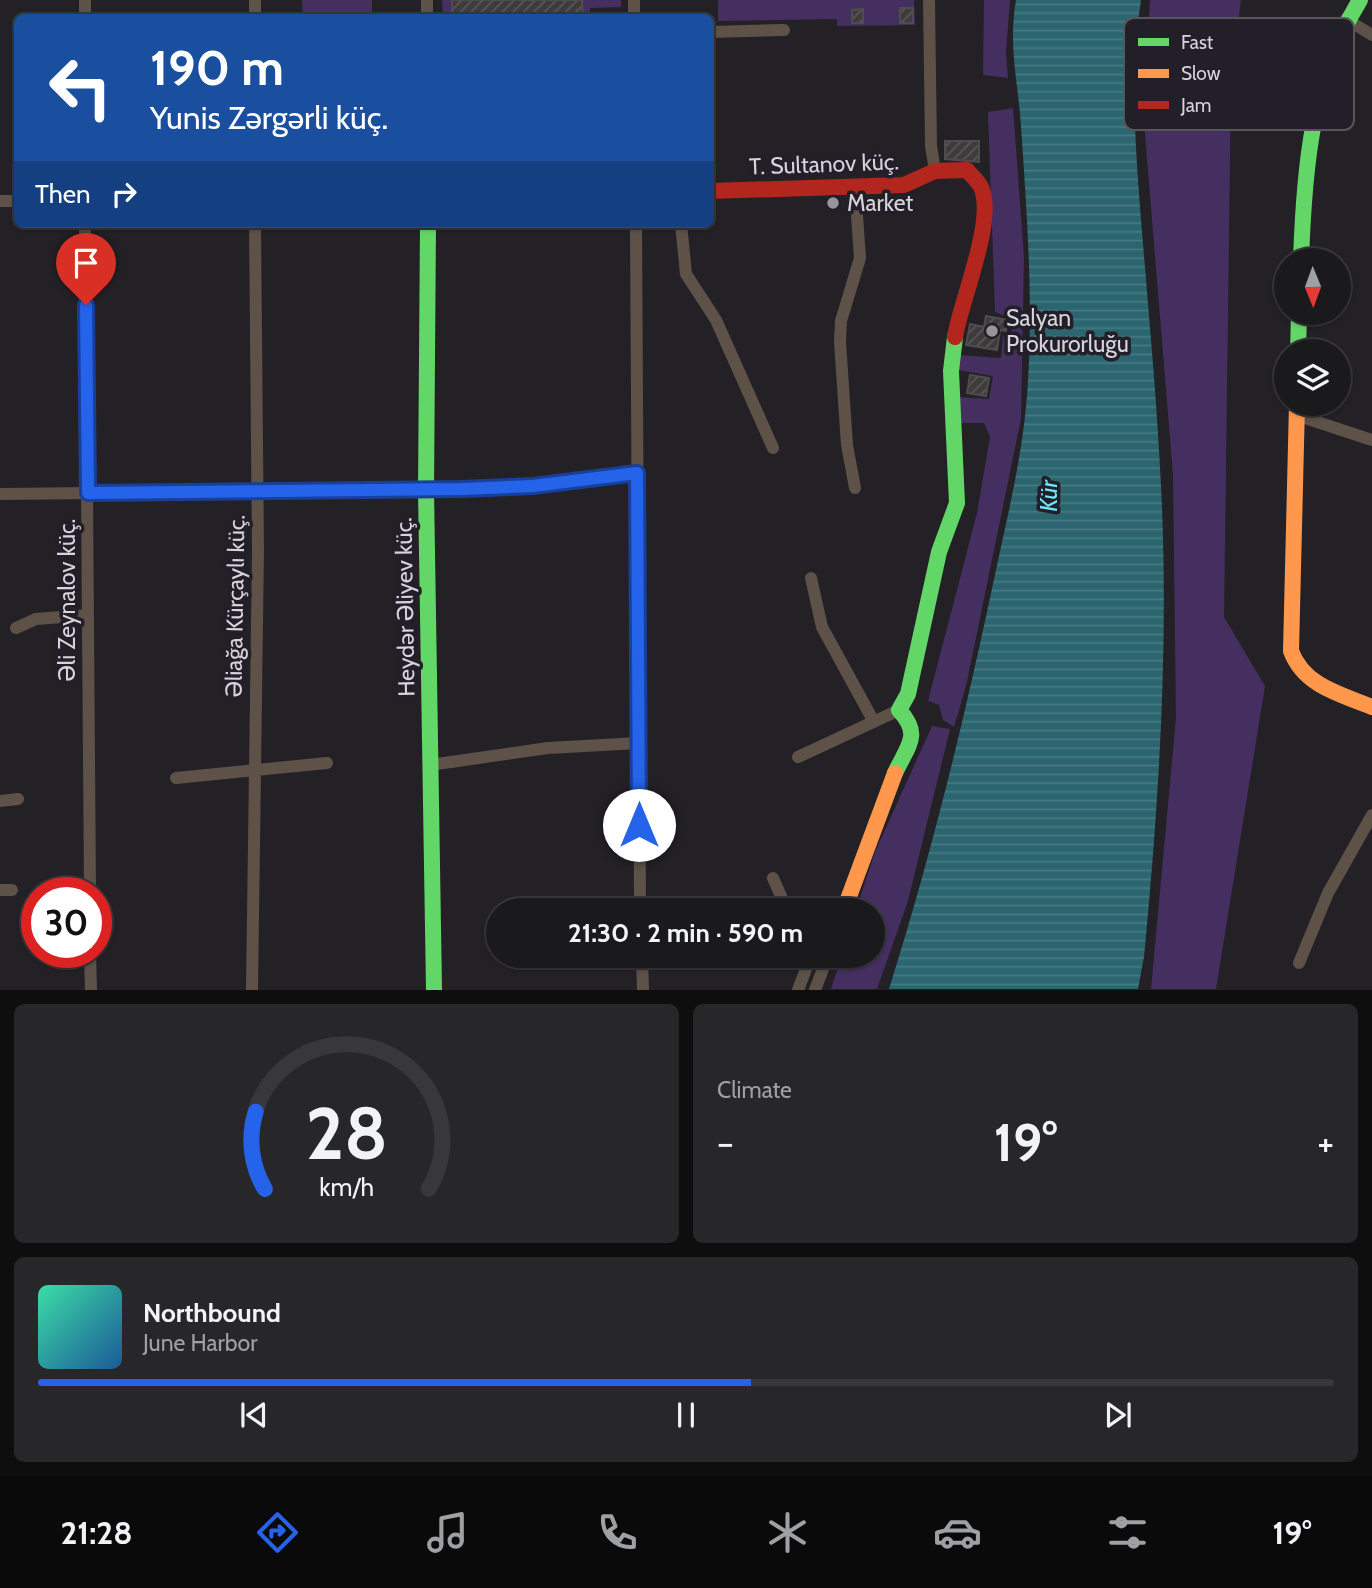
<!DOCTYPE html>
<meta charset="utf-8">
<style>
:root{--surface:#1a191c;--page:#272629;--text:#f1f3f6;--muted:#9fa0a3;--line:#38383b;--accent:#2563eb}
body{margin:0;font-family:Cabin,sans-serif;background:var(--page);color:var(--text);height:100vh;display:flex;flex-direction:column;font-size:26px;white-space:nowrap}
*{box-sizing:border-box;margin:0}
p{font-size:23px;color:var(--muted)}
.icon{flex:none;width:38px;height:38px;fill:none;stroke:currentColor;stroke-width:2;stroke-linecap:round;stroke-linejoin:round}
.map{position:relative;height:990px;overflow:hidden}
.details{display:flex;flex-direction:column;gap:14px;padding:14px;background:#0e0e0f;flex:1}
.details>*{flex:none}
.banner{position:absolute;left:14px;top:14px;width:700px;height:214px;border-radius:10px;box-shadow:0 2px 5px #0004,0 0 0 2px var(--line);background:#1a4fa0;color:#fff;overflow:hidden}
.needle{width:46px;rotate:179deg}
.tools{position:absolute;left:1274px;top:248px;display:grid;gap:14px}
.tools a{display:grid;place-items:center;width:77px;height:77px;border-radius:50%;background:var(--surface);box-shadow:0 2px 5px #0004,0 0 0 2px var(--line);font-size:35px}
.speed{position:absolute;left:21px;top:877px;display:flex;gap:14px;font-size:35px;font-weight:700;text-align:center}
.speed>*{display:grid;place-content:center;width:91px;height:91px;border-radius:50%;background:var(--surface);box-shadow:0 2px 5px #0004,0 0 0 2px var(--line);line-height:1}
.speed .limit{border:10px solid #d22;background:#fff;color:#111}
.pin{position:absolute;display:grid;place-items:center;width:60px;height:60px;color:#fff;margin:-72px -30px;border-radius:50% 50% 50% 0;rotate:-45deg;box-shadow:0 0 7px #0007}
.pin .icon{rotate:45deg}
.me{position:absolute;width:77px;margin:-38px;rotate:0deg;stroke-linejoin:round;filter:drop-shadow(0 0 5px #0008)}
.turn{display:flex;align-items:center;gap:24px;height:147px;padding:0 21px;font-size:32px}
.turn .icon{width:91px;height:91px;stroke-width:2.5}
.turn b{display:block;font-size:49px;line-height:60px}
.then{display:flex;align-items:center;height:66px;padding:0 21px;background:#0003;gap:14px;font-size:26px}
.big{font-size:52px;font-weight:800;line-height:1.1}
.details .card{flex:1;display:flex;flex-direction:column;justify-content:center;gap:10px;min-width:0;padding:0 24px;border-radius:10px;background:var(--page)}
.details .dial{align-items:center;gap:0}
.dial svg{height:182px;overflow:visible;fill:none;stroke:var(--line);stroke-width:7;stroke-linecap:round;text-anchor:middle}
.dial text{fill:var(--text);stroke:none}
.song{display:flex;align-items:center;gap:21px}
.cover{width:84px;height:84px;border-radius:10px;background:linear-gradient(135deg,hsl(160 70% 55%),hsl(210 70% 35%))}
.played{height:7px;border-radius:4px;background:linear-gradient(90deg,var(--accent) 55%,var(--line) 55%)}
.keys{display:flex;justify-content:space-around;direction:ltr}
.heat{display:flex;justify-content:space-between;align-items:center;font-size:38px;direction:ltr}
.details .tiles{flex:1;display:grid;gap:14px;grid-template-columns:1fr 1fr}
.card:last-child{grid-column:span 2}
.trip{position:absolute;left:486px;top:898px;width:399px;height:70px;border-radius:35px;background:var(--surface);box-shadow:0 2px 5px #0004,0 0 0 2px var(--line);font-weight:800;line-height:70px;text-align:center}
.tab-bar{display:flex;height:112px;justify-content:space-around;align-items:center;background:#0a0a0b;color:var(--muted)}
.tab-bar .icon{width:49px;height:49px}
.tab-bar .active{color:var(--accent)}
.tab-bar b{font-size:32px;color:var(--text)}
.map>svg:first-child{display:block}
.green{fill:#442f60}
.water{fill:url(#water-rules)}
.building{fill:url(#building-hatch);stroke:#4f4c4d;stroke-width:2}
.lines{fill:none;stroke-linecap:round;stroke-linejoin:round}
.street{stroke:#5d5148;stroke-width:12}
.fast{stroke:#63d668;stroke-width:16}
.slow{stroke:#ff974d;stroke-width:16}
.jam{stroke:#b3261e;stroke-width:16}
.route-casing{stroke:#184099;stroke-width:18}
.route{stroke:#2563eb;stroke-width:12}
.poi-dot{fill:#97959b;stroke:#221f28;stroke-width:2.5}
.labels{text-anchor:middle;stroke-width:7;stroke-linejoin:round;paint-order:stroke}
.street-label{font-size:23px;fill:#d6d4da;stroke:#221f28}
.poi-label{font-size:23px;fill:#d6d4da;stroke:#221f28;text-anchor:start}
.water-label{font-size:24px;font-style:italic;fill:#6ce7fb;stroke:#221f28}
.key{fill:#221f28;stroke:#58555d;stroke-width:2}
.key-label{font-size:19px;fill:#d6d4da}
</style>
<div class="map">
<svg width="1372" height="990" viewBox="0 0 1372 990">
<defs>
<pattern id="water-rules" width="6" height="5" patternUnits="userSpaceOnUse" patternTransform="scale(1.75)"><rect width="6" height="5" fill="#2b656f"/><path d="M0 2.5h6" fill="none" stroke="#497a83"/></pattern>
<pattern id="building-hatch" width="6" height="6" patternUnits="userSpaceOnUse" patternTransform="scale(1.75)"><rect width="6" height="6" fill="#3e3b3d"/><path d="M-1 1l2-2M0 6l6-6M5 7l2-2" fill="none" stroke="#595658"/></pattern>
</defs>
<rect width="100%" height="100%" fill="#232126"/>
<path class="green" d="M302,0H372V17H303Z
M442,0H621V7L590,8V17L443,18Z
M718,0H914L915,25L837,26V19L718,21Z
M984,0H1010L1006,52L1008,78L983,75Z
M1150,0H1241L1231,81L1224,617L1265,686L1216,989H1151L1176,718L1173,475L1144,122Z
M1013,108L1024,257L1021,419L966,686L954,727L943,720L939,705L928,701L977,513L990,437L984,423H957V397L989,399L993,376L958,370L959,355L1001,358L1003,336L1010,335L1013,319L995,312L988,112Z
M932,726L950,729L908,901L877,989H831L842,956H873V910H856L875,852Z"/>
<path class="water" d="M1016,0H1141C1129,78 1136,154 1142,232C1149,317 1157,402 1161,486C1169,643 1159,801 1144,957L1138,989H889C931,856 964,721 993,584C1006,522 1022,460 1027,396C1034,306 1027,216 1021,126C1018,81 1008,46 1016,0Z"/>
<path class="building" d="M452,0H582L583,18H452Z
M900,8H913V23H900Z
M863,9V23H852V10Z
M945,141H979V162L945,159Z
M986,316L1008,320L1006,331L1000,330L997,350L966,345L970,324L984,327Z
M970,375L989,378L986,396L967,393Z"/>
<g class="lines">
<path class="street" d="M85,0V18
M427,0V18
M634,0V18
M929,0L931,146L935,171
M255,18V0
M1346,19L1372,35
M710,32L784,30
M855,187L860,258L841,321L840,342L847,445L855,488
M0,201H18
M85,224L90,892
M636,224L640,910
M681,224L686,274L716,320L773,448
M1296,415L1372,440
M0,494L461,489L533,486L637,473
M811,578L822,627L874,722
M16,628L36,619L88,615
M798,757L899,710
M430,765L548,748L639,743
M176,778L327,763
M0,801L18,799
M773,878L787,910
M0,890H12
M90,952L91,990
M642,956L643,990
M1299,963L1328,893L1372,815
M252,990L258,551L255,224
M798,990L811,956
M815,990L828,956"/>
<path class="fast" d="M428,224L426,490L434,990
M1301,261C1304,169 1311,80 1360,0
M1298,352L1299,313
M895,773C908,745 922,735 899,710L908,694L939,552L957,503L951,371L955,337"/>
<path class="slow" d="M1297,404L1291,651C1304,686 1340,694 1372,707
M844,910L895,773"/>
<path class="jam" d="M710,191L904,185L935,171L967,170C971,175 978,181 981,187C996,220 961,300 955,337"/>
</g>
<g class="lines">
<defs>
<path id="route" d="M86,305L88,493L461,489L533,486L637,473L639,825"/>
</defs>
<use href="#route" class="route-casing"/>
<use href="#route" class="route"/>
</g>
<g class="poi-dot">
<circle cx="833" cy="203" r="7"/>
<circle cx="992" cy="331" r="7"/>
</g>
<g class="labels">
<g class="street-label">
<text transform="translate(824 164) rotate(-2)" y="8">T. Sultanov küç.</text>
<text transform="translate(67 600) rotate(-90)" y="8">Əli Zeynalov küç.</text>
<text transform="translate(235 606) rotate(-89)" y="8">Əliağa Kürçaylı küç.</text>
<text transform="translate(405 607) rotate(-91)" y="8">Heydər Əliyev küç.</text>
</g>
<g class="poi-label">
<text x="847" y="211">Market</text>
<text x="1006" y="326">Salyan<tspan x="1006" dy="26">Prokurorluğu</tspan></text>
</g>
<g class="water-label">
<text transform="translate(1049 496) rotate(-90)" y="8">Kür</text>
</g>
</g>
<rect x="1124" y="18" width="230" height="112" rx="10" class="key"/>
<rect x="1138" y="38" width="31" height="8" fill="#63d668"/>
<rect x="1138" y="69" width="31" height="9" fill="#ff974d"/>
<rect x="1138" y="101" width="31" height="8" fill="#b3261e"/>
<g class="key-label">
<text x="1181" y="49">Fast</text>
<text x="1181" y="80">Slow</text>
<text x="1181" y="112">Jam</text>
</g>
</svg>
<div class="tools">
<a><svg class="needle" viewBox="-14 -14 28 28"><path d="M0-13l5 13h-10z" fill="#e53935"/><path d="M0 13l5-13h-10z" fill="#9fa0a3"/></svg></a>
<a><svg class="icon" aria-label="layers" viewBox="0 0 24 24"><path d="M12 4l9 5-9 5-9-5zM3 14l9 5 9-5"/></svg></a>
</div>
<div class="speed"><div class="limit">30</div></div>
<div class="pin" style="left:86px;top:305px;background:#d93025"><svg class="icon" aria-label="arrive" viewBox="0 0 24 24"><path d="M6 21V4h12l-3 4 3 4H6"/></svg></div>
<svg class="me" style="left:639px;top:825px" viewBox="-20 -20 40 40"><circle r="19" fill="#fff"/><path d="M0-13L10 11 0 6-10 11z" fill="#2563eb"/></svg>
<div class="trip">21:30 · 2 min · 590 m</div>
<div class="banner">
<div class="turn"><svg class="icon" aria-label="left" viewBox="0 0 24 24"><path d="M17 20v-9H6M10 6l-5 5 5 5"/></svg><div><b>190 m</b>Yunis Zərgərli küç.</div></div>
<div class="then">Then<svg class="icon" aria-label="right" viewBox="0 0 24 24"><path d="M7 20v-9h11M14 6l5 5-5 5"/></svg></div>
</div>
</div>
<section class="details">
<div class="tiles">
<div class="card dial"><svg viewBox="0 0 100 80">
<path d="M14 69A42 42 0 1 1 86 69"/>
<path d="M14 69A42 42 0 0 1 10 35" stroke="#2563eb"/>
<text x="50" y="56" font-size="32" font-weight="700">28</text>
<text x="50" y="72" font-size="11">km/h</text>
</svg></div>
<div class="card"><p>Climate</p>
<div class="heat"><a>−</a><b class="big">19°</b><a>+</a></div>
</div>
<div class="card">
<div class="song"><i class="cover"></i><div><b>Northbound</b><p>June Harbor</p></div></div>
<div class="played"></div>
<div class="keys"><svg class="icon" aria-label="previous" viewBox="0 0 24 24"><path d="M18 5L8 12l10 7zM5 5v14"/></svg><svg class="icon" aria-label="pause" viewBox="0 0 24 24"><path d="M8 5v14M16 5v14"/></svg><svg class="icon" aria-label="next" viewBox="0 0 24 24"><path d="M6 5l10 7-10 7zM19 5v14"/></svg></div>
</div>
</div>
</section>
<nav class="tab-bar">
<b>21:28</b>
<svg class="icon active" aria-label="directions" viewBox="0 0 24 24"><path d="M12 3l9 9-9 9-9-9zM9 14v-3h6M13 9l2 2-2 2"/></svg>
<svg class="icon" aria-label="music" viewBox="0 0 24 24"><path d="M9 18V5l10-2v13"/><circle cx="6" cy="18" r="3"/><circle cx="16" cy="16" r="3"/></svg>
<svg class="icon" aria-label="phone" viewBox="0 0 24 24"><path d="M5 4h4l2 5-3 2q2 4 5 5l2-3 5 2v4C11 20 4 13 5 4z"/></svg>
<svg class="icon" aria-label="climate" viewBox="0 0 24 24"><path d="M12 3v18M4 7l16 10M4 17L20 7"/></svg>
<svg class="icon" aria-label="car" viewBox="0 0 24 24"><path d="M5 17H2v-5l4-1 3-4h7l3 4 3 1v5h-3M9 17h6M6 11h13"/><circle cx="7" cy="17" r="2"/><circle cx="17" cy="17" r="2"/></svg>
<svg class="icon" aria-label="filters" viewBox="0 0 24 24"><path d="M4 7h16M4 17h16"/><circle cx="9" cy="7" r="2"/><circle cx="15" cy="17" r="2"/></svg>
<b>19°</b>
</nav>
